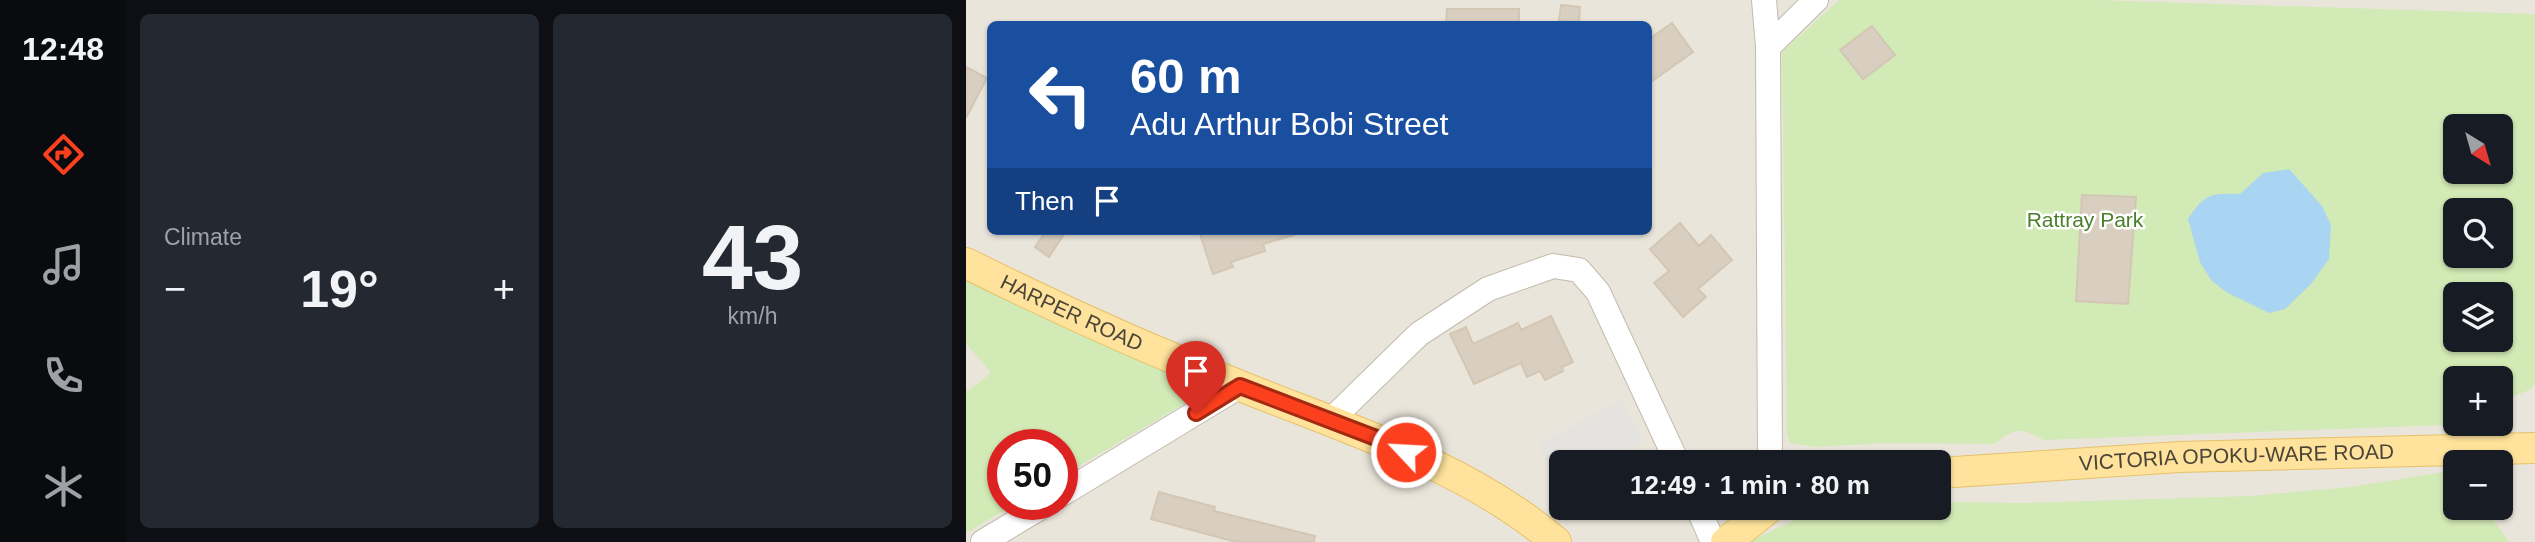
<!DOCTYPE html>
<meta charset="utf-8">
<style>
:root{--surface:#171b24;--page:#242831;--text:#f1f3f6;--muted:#9ea1a6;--accent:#fc3f1d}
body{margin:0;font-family:Helvetica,sans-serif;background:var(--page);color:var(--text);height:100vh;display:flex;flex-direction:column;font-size:26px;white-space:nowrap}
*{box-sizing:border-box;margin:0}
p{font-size:23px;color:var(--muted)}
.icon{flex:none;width:38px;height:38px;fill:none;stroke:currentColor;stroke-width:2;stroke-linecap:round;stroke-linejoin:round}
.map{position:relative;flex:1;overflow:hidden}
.sheet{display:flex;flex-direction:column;gap:14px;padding:14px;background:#0d0f14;width:840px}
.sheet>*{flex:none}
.top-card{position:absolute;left:21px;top:21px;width:665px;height:214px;border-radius:10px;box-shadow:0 2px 5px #0004;background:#1a4fa0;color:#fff;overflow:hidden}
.needle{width:46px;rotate:143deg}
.tools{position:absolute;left:1477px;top:114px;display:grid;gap:14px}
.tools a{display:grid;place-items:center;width:70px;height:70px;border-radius:10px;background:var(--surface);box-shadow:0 2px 5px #0004;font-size:35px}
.speed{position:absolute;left:21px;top:429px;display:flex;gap:14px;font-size:35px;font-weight:700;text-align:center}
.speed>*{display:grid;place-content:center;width:91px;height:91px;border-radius:50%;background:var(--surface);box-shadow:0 2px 5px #0004;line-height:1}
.speed .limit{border:10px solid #d22;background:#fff;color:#111}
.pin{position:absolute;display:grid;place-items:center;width:60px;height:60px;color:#fff;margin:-72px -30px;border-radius:50% 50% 50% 0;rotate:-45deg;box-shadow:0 0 7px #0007}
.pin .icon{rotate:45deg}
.me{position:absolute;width:77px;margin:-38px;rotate:295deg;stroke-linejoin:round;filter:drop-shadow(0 0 5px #0008)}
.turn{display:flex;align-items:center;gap:24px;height:147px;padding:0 28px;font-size:32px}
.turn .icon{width:91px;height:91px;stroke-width:2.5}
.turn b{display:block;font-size:49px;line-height:60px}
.then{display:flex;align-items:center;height:66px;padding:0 28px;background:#0003;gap:14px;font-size:26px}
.big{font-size:52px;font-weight:700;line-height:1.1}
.sheet .tile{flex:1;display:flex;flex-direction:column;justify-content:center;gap:10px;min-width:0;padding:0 24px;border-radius:10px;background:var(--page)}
.sheet .dial{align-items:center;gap:0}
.dial b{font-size:91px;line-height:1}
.heat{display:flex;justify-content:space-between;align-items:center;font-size:38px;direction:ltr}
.sheet .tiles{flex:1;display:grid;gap:14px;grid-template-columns:repeat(2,1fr)}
.trip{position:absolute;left:583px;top:450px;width:402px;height:70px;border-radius:10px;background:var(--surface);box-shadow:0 2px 5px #0004;font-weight:700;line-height:70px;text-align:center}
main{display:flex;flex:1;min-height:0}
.tab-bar{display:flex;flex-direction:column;width:126px;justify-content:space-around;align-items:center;background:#090b0e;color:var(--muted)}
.tab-bar .icon{width:49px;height:49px}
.tab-bar .on{color:var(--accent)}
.tab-bar b{font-size:32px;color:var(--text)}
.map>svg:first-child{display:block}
.residential{fill:#eae5da;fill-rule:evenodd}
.green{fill:#d2eab5;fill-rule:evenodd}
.parking{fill:#e5e3e0}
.water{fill:#a9d4f2}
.building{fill:#d8cfc1;stroke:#d3c7b4;stroke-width:2}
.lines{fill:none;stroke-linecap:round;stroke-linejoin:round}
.minor-casing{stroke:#c2bbae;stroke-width:26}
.major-casing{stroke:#e6c16a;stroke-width:32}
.minor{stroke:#fff;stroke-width:24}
.major{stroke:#ffe39c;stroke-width:30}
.route-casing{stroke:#a42913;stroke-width:18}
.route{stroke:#fc3f1d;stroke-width:12}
.labels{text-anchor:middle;stroke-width:5;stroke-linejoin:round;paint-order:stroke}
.park-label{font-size:21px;fill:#4a7f2a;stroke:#fff}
.street-label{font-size:21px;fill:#4b4439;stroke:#fff}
</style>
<main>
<nav class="tab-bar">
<b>12:48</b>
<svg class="icon on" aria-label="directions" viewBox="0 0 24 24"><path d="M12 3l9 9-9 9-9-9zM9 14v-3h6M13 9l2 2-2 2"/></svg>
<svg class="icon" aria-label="music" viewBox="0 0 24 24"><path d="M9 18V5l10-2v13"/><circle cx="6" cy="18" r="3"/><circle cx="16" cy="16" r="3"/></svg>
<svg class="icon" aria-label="phone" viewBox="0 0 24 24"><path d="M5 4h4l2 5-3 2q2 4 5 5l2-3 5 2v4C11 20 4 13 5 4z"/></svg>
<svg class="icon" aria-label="climate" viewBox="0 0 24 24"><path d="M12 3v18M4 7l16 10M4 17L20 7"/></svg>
</nav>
<section class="sheet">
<div class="tiles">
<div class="tile"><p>Climate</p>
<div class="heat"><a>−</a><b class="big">19°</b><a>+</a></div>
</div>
<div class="tile dial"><b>43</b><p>km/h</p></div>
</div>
</section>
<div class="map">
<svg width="1569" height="542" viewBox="0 0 1569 542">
<rect width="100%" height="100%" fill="#f6f3ec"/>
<path class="residential" d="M0,0H1569V542H0ZM24,24H682V231H24ZM1489,126H1535V172H1489ZM1489,210H1535V256H1489ZM1489,294H1535V340H1489ZM1489,378H1535V424H1489ZM37,444H96V504H37ZM595,462H973V508H595ZM1489,462H1535V508H1489Z"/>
<path class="green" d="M873,0H1129L1569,14V384L1565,389L1535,402V378H1489V424H1506H1503L1078,440C1056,428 1048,427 1029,444L921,443L850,447L824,443L821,434L816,52ZM1489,126H1535V172H1489ZM1489,210H1535V256H1489ZM1489,294H1535V340H1489Z
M0,275L240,391L96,476V444H37V504H49L0,533V390H3L25,373L0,343Z
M1478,472L1489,481V508H1519L1543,542H783L826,521L869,508H973V502L1058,503L1284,496L1384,487Z"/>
<path class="parking" d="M656,400L678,441L659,450L666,462H595V487L572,444Z"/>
<path class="water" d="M1323,169L1356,206L1365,225L1363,259L1345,284L1319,309L1303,313L1260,292L1245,280L1234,262L1222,219C1238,194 1245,193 1274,194L1297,173Z"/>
<path class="building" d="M595,5L614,7L613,23L593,21Z
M481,9H553V24H480Z
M706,23L727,52L682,84V40Z
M906,26L929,55L897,79L874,50Z
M0,67L21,78L0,118Z
M1116,195L1170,197L1162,304L1110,301Z
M714,223L733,246L745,235L766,260L732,289L740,297L717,317L688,283L703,271L684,249Z
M80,231H100L83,257L69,247Z
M233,231H327L328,235L297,244L299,251L265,262L267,267L247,274Z
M585,316L607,362L596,367L597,371L579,380L574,371L561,377L555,363L508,384L484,334L500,327L507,344L552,323L555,330Z
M193,492L249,507L248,511L349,536L348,542H270L185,519Z"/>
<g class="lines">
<defs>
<path id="minor" d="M798,0L802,47L804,462
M802,47L850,0
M364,421L453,334L522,289L587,266L613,270L632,292L711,462
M96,494L274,386
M732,508L747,542
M17,542L80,504"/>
<g id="major">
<path id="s1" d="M0,263C90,308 183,350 277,387C384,430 501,466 590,542"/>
<path id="s2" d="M973,473L1213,457L1569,448"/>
<path d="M760,542L803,508"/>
</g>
</defs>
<use href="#minor" class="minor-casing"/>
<use href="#major" class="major-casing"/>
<use href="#minor" class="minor"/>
<use href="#major" class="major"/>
</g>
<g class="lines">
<defs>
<path id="route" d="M230,413L274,386L418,441L440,452"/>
</defs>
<use href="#route" class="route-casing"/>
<use href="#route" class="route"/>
</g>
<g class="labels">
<g class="park-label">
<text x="1119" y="227">Rattray Park</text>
</g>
<g class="street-label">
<text dy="7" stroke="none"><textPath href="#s1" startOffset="117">HARPER ROAD</textPath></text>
<text dy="7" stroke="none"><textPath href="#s2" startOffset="298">VICTORIA OPOKU-WARE ROAD</textPath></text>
</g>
</g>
</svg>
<div class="tools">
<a><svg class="needle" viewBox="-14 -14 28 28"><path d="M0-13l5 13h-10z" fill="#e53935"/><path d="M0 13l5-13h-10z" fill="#9ea1a6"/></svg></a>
<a><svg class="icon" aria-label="search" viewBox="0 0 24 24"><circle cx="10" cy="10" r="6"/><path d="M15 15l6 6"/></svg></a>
<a><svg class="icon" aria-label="layers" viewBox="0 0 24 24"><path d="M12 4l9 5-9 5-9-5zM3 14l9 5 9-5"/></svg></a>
<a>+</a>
<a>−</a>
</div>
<div class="speed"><div class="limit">50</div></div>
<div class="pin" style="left:230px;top:413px;background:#d93025"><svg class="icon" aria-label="arrive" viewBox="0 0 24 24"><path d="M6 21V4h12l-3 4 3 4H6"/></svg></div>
<svg class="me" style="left:440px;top:452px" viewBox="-20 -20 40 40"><circle r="17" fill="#fc3f1d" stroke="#fff" stroke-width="3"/><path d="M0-11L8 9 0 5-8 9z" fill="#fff"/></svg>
<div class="trip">12:49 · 1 min · 80 m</div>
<div class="top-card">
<div class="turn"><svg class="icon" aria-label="left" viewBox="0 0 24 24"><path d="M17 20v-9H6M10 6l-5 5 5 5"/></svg><div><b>60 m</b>Adu Arthur Bobi Street</div></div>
<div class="then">Then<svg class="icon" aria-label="arrive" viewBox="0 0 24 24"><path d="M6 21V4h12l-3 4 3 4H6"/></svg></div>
</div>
</div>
</main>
